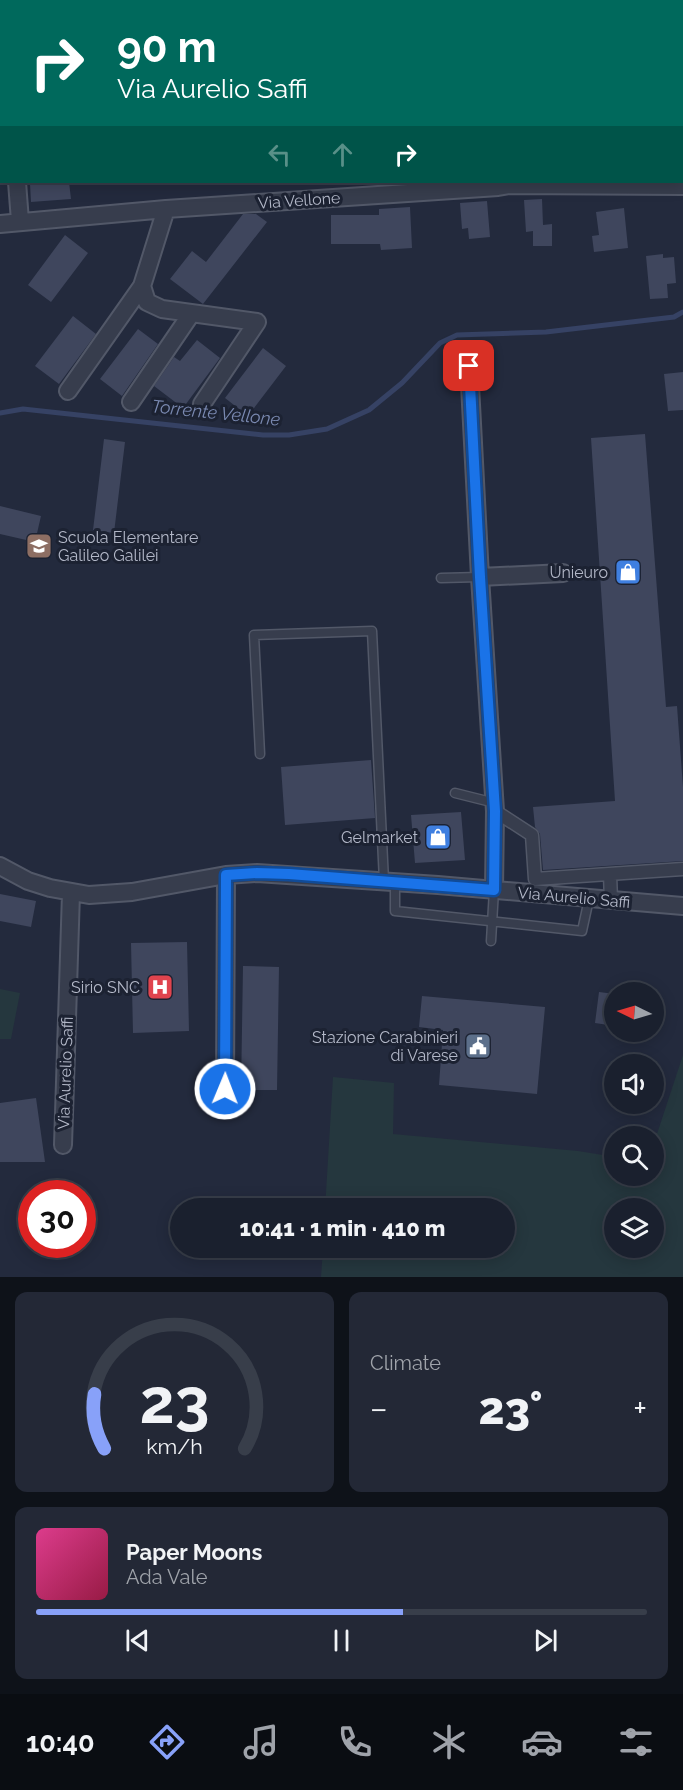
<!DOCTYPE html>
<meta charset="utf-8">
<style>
:root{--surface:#1a202e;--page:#232836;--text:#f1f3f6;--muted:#9fa3aa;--line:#383e4a;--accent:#88a1f9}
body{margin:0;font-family:Raleway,sans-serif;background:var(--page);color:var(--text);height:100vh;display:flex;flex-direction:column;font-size:22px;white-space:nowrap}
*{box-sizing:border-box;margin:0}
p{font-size:20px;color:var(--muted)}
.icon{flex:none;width:33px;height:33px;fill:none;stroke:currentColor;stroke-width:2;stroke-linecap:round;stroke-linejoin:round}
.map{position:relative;height:1277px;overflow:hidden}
.details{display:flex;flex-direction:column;gap:15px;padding:15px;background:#0e1219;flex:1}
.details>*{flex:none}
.banner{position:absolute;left:0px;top:0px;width:684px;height:183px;box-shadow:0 3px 15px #0003,0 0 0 2px var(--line);background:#00695c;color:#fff;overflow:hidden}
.needle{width:39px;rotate:275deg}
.fabs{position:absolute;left:604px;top:982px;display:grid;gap:12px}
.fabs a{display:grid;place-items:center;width:60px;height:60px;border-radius:50%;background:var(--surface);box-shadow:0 3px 15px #0003,0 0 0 2px var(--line);font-size:30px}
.speed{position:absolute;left:18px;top:1180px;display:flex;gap:12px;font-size:30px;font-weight:700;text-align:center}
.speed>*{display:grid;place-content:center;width:78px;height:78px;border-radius:50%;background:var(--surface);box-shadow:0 3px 15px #0003,0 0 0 2px var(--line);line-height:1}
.speed .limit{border:9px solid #d22;background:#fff;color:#111}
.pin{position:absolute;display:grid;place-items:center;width:51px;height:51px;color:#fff;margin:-26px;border-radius:12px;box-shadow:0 3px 9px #0006}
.me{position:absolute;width:66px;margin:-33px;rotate:1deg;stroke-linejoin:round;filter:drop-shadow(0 0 4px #0008)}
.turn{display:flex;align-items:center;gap:21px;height:126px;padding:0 18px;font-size:27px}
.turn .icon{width:78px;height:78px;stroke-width:2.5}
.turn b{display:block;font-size:42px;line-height:51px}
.lanes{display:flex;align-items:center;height:57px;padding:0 18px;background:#0003;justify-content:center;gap:30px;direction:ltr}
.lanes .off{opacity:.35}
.big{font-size:45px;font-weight:800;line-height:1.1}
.details .tile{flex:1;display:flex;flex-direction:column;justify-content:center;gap:9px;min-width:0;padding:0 21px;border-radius:12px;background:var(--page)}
.details .dial{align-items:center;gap:0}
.dial svg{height:156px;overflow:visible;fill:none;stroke:var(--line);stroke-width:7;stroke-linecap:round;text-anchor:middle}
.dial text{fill:var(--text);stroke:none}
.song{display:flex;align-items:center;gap:18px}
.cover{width:72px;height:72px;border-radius:9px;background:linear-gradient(135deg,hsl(330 70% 55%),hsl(340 70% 35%))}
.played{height:6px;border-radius:3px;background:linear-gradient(90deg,var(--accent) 60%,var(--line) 60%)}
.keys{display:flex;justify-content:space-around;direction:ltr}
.heat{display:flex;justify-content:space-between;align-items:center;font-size:33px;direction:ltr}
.details .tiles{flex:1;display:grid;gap:15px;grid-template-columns:1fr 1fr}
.tile:last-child{grid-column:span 2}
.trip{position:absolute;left:170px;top:1198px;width:345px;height:60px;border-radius:30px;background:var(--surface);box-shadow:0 3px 15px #0003,0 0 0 2px var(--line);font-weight:800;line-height:60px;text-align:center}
.tab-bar{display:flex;height:96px;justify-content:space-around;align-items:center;background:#0a0d12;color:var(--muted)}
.tab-bar .icon{width:42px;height:42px}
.tab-bar .current{color:var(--accent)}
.tab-bar b{font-size:27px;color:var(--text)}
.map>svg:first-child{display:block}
.green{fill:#25373e;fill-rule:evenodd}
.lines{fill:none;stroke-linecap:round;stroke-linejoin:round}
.stream{stroke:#364264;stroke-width:5}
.building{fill:#3f465d}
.service-casing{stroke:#525868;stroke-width:11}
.pedestrian-casing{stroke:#525868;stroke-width:15}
.minor-casing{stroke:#525868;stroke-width:20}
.service{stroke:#373d4d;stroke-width:8}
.pedestrian{stroke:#373d4d;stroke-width:12}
.minor{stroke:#373d4d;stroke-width:16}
.route-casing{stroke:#114b97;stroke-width:15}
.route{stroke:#1a73e8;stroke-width:10}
.labels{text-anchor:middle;stroke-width:6;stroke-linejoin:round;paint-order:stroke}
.street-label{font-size:16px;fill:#b3b8c8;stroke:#1c2232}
.poi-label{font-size:16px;fill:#b3b8c8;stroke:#1c2232;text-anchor:end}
.water-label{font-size:18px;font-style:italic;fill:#7a89b1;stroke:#1c2232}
</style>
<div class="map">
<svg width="683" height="1277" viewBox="0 0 683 1277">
<rect width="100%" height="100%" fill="#232a3d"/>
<path class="green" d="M503,0H683V171L682,2Z
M0,989L20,993L11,1039H0Z
M683,1055V1277H321L323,1248H504V1209H325L333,1077L394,1083L393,1134L578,1151L615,1157V1176H654V1143ZM615,1209H654V1248H615Z"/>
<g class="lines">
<path class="stream" d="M0,413L23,409L263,435H289L327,429L369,410L402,383L440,343L457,335L546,332L674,317L683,312"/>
</g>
<path class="building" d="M69,182L71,199L31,202L30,184Z
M542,199L543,225L552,224V246H533V231L526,232L524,200Z
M487,201L490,237L469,239L468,228L462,229L460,203Z
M410,207L412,248L381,250L380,244H331V215H379V209Z
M624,208L628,248L594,252L592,236L599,235L596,212Z
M243,214H256L267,222L203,304L170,279L192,251L206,262Z
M65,235L88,253L51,302L28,285Z
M663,254V258L674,257L676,283L667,284L668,298L650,299L646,256Z
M73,316L96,334L59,384L35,366Z
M138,329L158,344L122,396L100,379Z
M197,340L220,358L183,408L154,386L174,357L180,361Z
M263,348L286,366L248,416L225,398Z
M683,372V410L668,411L664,374Z
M645,434L666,707L677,706L683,787V861L543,870L540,834L535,827L533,807L615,801L591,438Z
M104,439L125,442L114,533L93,530Z
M0,506L41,516L35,542L0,534Z
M371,760L375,818L285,825L281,767Z
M461,812L465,860L415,863L411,815Z
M0,894L36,901L31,927L0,921Z
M187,942L189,1031L133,1033L131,943Z
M243,966L279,967L277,1090H241Z
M599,992L615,994V1026L595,1023Z
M422,996L545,1007L537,1094L439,1085L443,1030L419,1027Z
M36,1098L45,1162H0V1103Z"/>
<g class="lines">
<defs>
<path id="service" d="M441,578L480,577
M260,754L254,635L372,631L384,881
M455,793L495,803
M395,882V911L582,931L589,899
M491,941L494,890"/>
<path id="pedestrian" d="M495,811L532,835L535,879L683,869
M610,874L611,901"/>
<path id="minor" d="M494,0V2
M79,2L80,0
M17,182L20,221
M166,209L142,286L147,302L162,309L257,322L202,404
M0,224L166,209L498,187L509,185L683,186
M469,366L480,577L495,811L494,890
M68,391L142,286
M131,402L191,314
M480,577L563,573
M0,866L28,881L50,888L89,895L132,892L226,875L257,873L438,885L683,906
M225,1089L226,875
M63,1145L71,893"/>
</defs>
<use href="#service" class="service-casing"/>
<use href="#pedestrian" class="pedestrian-casing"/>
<use href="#minor" class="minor-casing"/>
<use href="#service" class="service"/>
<use href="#pedestrian" class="pedestrian"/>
<use href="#minor" class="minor"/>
</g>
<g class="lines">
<defs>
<path id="route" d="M225,1089L226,875L257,873L289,874L494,890L495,811L480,577L469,366"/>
</defs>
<use href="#route" class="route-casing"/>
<use href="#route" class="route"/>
</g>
<defs>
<symbol id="school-square" viewBox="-11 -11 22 22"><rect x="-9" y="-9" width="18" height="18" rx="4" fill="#8d6e63" stroke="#1c2232"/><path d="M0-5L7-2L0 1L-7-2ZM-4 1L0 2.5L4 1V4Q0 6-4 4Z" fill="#fff"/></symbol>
<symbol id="shop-square" viewBox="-11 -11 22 22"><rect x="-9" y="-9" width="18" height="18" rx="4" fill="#3f7fe0" stroke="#1c2232"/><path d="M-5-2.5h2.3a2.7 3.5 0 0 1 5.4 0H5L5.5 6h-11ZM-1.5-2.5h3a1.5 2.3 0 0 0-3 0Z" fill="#fff"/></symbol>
<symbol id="hospital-square" viewBox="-11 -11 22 22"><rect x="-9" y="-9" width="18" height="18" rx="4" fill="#e0444e" stroke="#1c2232"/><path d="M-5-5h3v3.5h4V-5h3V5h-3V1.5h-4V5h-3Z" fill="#fff"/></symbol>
<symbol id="civic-square" viewBox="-11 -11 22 22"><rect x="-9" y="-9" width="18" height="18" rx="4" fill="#5c6f8a" stroke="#1c2232"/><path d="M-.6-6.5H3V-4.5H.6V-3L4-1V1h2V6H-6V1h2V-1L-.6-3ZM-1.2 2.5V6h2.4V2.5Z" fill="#fff"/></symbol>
</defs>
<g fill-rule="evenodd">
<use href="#school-square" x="24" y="531" width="30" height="30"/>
<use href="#shop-square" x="613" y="557" width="30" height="30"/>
<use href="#shop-square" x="423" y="822" width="30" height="30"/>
<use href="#hospital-square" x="145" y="972" width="30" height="30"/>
<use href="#civic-square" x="463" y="1031" width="30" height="30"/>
</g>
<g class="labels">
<g class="street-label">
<text transform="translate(299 200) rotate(-4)" y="6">Via Vellone</text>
<text transform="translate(574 897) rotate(5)" y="6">Via Aurelio Saffi</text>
<text transform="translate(65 1073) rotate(-88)" y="6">Via Aurelio Saffi</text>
</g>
<g class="poi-label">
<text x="58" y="543" text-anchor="start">Scuola Elementare<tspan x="58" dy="18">Galileo Galilei</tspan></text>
<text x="608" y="578">Unieuro</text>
<text x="418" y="843">Gelmarket</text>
<text x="140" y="993">Sirio SNC</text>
<text x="458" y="1043">Stazione Carabinieri<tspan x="458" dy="18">di Varese</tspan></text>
</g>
<g class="water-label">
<text transform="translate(216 413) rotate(6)" y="6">Torrente Vellone</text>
</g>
</g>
</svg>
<div class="fabs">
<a><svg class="needle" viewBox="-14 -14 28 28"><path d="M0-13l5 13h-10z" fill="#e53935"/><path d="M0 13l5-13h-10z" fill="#9fa3aa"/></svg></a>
<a><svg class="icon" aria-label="sound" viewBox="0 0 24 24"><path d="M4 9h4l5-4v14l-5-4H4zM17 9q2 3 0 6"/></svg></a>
<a><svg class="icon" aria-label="search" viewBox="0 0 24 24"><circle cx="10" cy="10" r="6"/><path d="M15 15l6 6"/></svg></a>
<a><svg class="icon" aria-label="layers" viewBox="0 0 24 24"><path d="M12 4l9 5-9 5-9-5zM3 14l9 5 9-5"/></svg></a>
</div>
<div class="speed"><div class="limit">30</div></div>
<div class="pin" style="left:469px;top:366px;background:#d93025"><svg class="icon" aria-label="arrive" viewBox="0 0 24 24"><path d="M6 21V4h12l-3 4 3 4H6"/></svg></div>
<svg class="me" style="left:225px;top:1089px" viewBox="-20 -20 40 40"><circle r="17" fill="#1a73e8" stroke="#fff" stroke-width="3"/><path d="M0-11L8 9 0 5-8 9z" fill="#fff"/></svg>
<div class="trip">10:41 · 1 min · 410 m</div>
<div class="banner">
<div class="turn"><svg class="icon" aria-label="right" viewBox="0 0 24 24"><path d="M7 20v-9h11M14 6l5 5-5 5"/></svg><div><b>90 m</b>Via Aurelio Saffi</div></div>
<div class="lanes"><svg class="icon off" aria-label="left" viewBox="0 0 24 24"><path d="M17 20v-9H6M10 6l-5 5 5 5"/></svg><svg class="icon off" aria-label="ahead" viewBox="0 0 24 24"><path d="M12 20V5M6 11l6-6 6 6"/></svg><svg class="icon" aria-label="right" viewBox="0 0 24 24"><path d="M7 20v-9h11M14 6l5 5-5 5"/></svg></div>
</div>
</div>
<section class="details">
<div class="tiles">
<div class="tile dial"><svg viewBox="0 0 100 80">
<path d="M14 69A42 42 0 1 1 86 69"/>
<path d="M14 69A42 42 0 0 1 9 41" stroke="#88a1f9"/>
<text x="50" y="56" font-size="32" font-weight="700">23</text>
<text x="50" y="72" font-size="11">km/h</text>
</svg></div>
<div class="tile"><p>Climate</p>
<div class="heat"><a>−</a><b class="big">23°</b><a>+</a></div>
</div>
<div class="tile">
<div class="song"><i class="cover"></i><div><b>Paper Moons</b><p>Ada Vale</p></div></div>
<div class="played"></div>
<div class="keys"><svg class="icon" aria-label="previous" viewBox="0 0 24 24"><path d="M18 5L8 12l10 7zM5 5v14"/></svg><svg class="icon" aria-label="pause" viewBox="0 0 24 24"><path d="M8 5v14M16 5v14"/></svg><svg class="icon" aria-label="next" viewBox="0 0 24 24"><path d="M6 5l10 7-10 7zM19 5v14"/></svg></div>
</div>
</div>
</section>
<nav class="tab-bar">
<b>10:40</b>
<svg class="icon current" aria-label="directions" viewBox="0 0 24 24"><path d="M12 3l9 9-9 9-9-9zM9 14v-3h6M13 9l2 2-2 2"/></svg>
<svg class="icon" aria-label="music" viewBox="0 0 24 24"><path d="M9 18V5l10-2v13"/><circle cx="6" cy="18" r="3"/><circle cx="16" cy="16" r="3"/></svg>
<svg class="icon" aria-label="phone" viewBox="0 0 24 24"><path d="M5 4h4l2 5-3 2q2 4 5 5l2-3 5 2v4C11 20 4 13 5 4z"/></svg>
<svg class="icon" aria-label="climate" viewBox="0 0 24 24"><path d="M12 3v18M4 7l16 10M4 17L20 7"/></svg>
<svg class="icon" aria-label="car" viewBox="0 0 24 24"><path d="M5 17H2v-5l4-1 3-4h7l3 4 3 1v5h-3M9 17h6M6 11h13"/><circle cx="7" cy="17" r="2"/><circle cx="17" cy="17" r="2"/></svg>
<svg class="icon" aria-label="filters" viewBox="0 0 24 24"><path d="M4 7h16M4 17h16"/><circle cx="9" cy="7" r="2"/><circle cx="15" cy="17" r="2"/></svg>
</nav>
